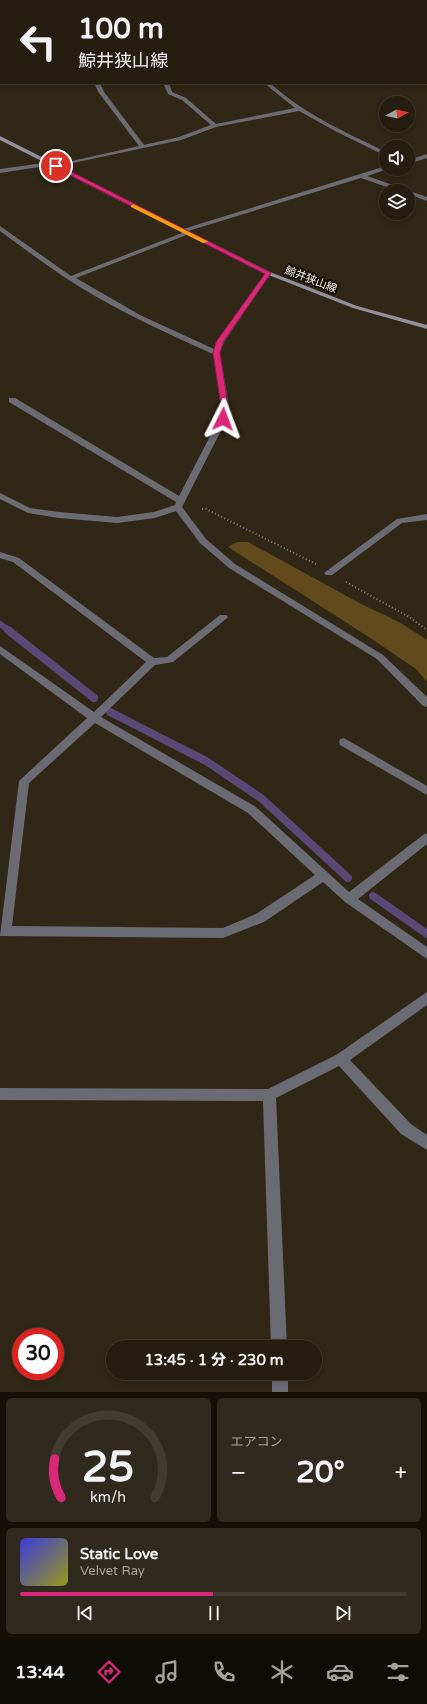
<!DOCTYPE html>
<html lang="ja">
<meta charset="utf-8">
<style>
:root{--surface:#241d10;--page:#302a1e;--text:#f1f3f6;--muted:#a3a29f;--line:#413b30;--accent:#db2777}
body{margin:0;font-family:"Varela Round","Noto Sans JP",sans-serif;background:var(--page);color:var(--text);height:100vh;display:flex;flex-direction:column;font-size:15px;white-space:nowrap}
*{box-sizing:border-box;margin:0}
p{font-size:13px;color:var(--muted)}
.icon{flex:none;width:22px;height:22px;fill:none;stroke:currentColor;stroke-width:2;stroke-linecap:round;stroke-linejoin:round}
.map{position:relative;height:1392px;overflow:hidden}
.drawer{display:flex;flex-direction:column;gap:6px;padding:6px;background:#141009;flex:1}
.drawer>*{flex:none}
.guide{position:absolute;left:0px;top:0px;width:427px;height:84px;box-shadow:0 2px 6px #0003,0 0 0 1px var(--line);background:#241d10;color:var(--text);overflow:hidden}
.needle{width:26px;rotate:82deg}
.tools{position:absolute;left:379px;top:96px;display:grid;gap:8px}
.tools a{display:grid;place-items:center;width:36px;height:36px;border-radius:50%;background:var(--surface);box-shadow:0 2px 6px #0003,0 0 0 1px var(--line);font-size:20px}
.speed{position:absolute;left:12px;top:1328px;display:flex;gap:8px;font-size:20px;font-weight:700;text-align:center}
.speed>*{display:grid;place-content:center;width:52px;height:52px;border-radius:50%;background:var(--surface);box-shadow:0 2px 6px #0003,0 0 0 1px var(--line);line-height:1}
.speed .limit{border:6px solid #d22;background:#fff;color:#111}
.pin{position:absolute;display:grid;place-items:center;width:34px;height:34px;color:#fff;margin:-17px;border:2px solid #fff;border-radius:50%;box-shadow:0 1px 4px #0007}
.me{position:absolute;width:44px;margin:-22px;rotate:3deg;stroke-linejoin:round;filter:drop-shadow(0 0 3px #0008)}
.turn{display:flex;align-items:center;gap:14px;height:84px;padding:0 12px;font-size:18px}
.turn .icon{width:52px;height:52px;stroke-width:2.5}
.turn b{display:block;font-size:28px;line-height:34px}
.big{font-size:30px;font-weight:800;line-height:1.1}
.drawer .tile{flex:1;display:flex;flex-direction:column;justify-content:center;gap:6px;min-width:0;padding:0 14px;border-radius:6px;background:var(--page)}
.drawer .dial{align-items:center;gap:0}
.dial svg{height:104px;overflow:visible;fill:none;stroke:var(--line);stroke-width:7;stroke-linecap:round;text-anchor:middle}
.dial text{fill:var(--text);stroke:none}
.song{display:flex;align-items:center;gap:12px}
.cover{width:48px;height:48px;border-radius:6px;background:linear-gradient(135deg,hsl(240 70% 55%),hsl(60 70% 35%))}
.played{height:4px;border-radius:2px;background:linear-gradient(90deg,var(--accent) 50%,var(--line) 50%)}
.keys{display:flex;justify-content:space-around;direction:ltr}
.heat{display:flex;justify-content:space-between;align-items:center;font-size:22px;direction:ltr}
.drawer .tiles{flex:1;display:grid;gap:6px;grid-template-columns:1fr 1fr}
.tile:last-child{grid-column:span 2}
.trip{position:absolute;left:106px;top:1340px;width:216px;height:40px;border-radius:20px;background:var(--surface);box-shadow:0 2px 6px #0003,0 0 0 1px var(--line);font-weight:800;line-height:40px;text-align:center}
.menu{display:flex;height:64px;justify-content:space-around;align-items:center;background:#0e0c06;color:var(--muted)}
.menu .icon{width:28px;height:28px}
.menu .selected{color:var(--accent)}
.menu b{font-size:18px;color:var(--text)}
.map>svg:first-child{display:block}
.forest{fill:#614b1d}
.lines{fill:none;stroke-linecap:round;stroke-linejoin:round}
.stream-far1{stroke:#584976;stroke-width:6}
.stream{stroke:#584976;stroke-width:8}
.path{stroke:#867e70;stroke-width:2;stroke-dasharray:1 2.5;stroke-linecap:butt}
.minor{fill:#6b6b74;fill-rule:evenodd}
.secondary{fill:#90919f;fill-rule:evenodd}
.route{fill:#db2777;stroke:#8e194d}
.slow{fill:#f59e0b}
.labels{text-anchor:middle;stroke-width:4;stroke-linejoin:round;paint-order:stroke}
.far-street-label{font-size:11px;fill:#f5f0e5;stroke:#151109}
</style>
<div class="map">
<svg width="427" height="1392" viewBox="0 0 427 1392">
<rect width="100%" height="100%" fill="#302716"/>
<path class="forest" d="M237,542H248L363,605L399,622L424,638L427,640V682L416,669L372,639L228,547Z"/>
<g class="lines">
<path class="stream-far1" d="M0,624L10,631"/>
<path class="stream" d="M8,630L94,698
M110,712L206,761L261,798L348,878
M373,896L427,934"/>
<path class="path" d="M202,509H206L316,564
M346,582L409,617L427,630"/>
<path class="minor" d="M185,0H190V1H185Z
M0,27H1V30H0Z
M426,43H427V45H426Z
M94,83H100L104,92L144,145L179,137L211,125L182,100L168,94L163,83H169L172,92L186,98L216,124L295,108L264,83H270C304,114 345,132 386,152V156L337,132L299,111L216,127L181,140L54,167V165L139,146L99,93Z
M427,154V158L408,164V160Z
M51,162L53,163V165L0,173V169Z
M386,166V169H388L367,176L427,197V201L408,194V191H398L361,178L188,231L190,233L189,234L76,278L140,315L214,349L216,342L266,272H270L271,273L224,342L220,353L229,406L227,419L182,507L206,539L235,564L383,655L427,697V707L423,706L377,659L229,568L200,543L176,511L155,518L117,523L59,518L28,513L0,499V493L30,508L59,512L117,517L154,512L175,505L176,502L9,402V398H15L179,496L219,419L221,406L213,354C173,336 133,318 95,296C62,277 31,254 0,231V226L71,276L182,233L179,231L180,230Z
M427,514V520L402,523L332,575H326L324,573L397,519Z
M0,552L19,558L154,658L167,657L220,615H226L228,617L226,619L173,662L155,665L101,717L256,807L349,892L423,835L427,833V844L358,899L427,947V959L345,902L323,882L264,922L223,938L0,936L19,781L87,718L0,654V646L94,712L146,662L13,562L0,558ZM95,723L248,813L315,875L256,914L223,928L12,926L29,783Z
M344,738L427,786V795L340,745L339,742L340,739Z
M427,992V1005L350,1060L411,1124L427,1135V1150L401,1134L339,1066L276,1098L287,1347H271L263,1101L0,1100V1088L268,1089L336,1055Z
M272,1373H288V1392H272Z"/>
<path class="secondary" d="M426,34H427V36H426Z
M1,68V72L0,73V69Z
M0,136L270,272L357,306L427,325V329L353,308L266,274L0,140Z"/>
</g>
<path class="route" d="M54,165H58L271,273L223,342L220,353L228,406L225,421H220L219,419L221,406L213,353L216,342L265,274L54,167Z"/>
<path class="slow" d="M133,204L207,241L208,242L203,243L131,207V206Z"/>
<g class="labels">
<g class="far-street-label">
<text transform="translate(311 279) rotate(21)" y="4">鯨井狭山線</text>
</g>
</g>
</svg>
<div class="tools">
<a><svg class="needle" viewBox="-14 -14 28 28"><path d="M0-13l5 13h-10z" fill="#e53935"/><path d="M0 13l5-13h-10z" fill="#a3a29f"/></svg></a>
<a><svg class="icon" aria-label="sound" viewBox="0 0 24 24"><path d="M4 9h4l5-4v14l-5-4H4zM17 9q2 3 0 6"/></svg></a>
<a><svg class="icon" aria-label="layers" viewBox="0 0 24 24"><path d="M12 4l9 5-9 5-9-5zM3 14l9 5 9-5"/></svg></a>
</div>
<div class="speed"><div class="limit">30</div></div>
<div class="pin" style="left:56px;top:166px;background:#d93025"><svg class="icon" aria-label="arrive" viewBox="0 0 24 24"><path d="M6 21V4h12l-3 4 3 4H6"/></svg></div>
<svg class="me" style="left:223px;top:419px" viewBox="-20 -20 40 40"><path d="M0-17L14 15 0 8-14 15z" fill="#db2777" stroke="#fff" stroke-width="4"/></svg>
<div class="trip">13:45 · 1 分 · 230 m</div>
<div class="guide">
<div class="turn"><svg class="icon" aria-label="left" viewBox="0 0 24 24"><path d="M17 20v-9H6M10 6l-5 5 5 5"/></svg><div><b>100 m</b>鯨井狭山線</div></div>
</div>
</div>
<section class="drawer">
<div class="tiles">
<div class="tile dial"><svg viewBox="0 0 100 80">
<path d="M14 69A42 42 0 1 1 86 69"/>
<path d="M14 69A42 42 0 0 1 9 39" stroke="#db2777"/>
<text x="50" y="56" font-size="32" font-weight="700">25</text>
<text x="50" y="72" font-size="11">km/h</text>
</svg></div>
<div class="tile"><p>エアコン</p>
<div class="heat"><a>−</a><b class="big">20°</b><a>+</a></div>
</div>
<div class="tile">
<div class="song"><i class="cover"></i><div><b>Static Love</b><p>Velvet Ray</p></div></div>
<div class="played"></div>
<div class="keys"><svg class="icon" aria-label="previous" viewBox="0 0 24 24"><path d="M18 5L8 12l10 7zM5 5v14"/></svg><svg class="icon" aria-label="pause" viewBox="0 0 24 24"><path d="M8 5v14M16 5v14"/></svg><svg class="icon" aria-label="next" viewBox="0 0 24 24"><path d="M6 5l10 7-10 7zM19 5v14"/></svg></div>
</div>
</div>
</section>
<nav class="menu">
<b>13:44</b>
<svg class="icon selected" aria-label="directions" viewBox="0 0 24 24"><path d="M12 3l9 9-9 9-9-9zM9 14v-3h6M13 9l2 2-2 2"/></svg>
<svg class="icon" aria-label="music" viewBox="0 0 24 24"><path d="M9 18V5l10-2v13"/><circle cx="6" cy="18" r="3"/><circle cx="16" cy="16" r="3"/></svg>
<svg class="icon" aria-label="phone" viewBox="0 0 24 24"><path d="M5 4h4l2 5-3 2q2 4 5 5l2-3 5 2v4C11 20 4 13 5 4z"/></svg>
<svg class="icon" aria-label="climate" viewBox="0 0 24 24"><path d="M12 3v18M4 7l16 10M4 17L20 7"/></svg>
<svg class="icon" aria-label="car" viewBox="0 0 24 24"><path d="M5 17H2v-5l4-1 3-4h7l3 4 3 1v5h-3M9 17h6M6 11h13"/><circle cx="7" cy="17" r="2"/><circle cx="17" cy="17" r="2"/></svg>
<svg class="icon" aria-label="filters" viewBox="0 0 24 24"><path d="M4 7h16M4 17h16"/><circle cx="9" cy="7" r="2"/><circle cx="15" cy="17" r="2"/></svg>
</nav>
